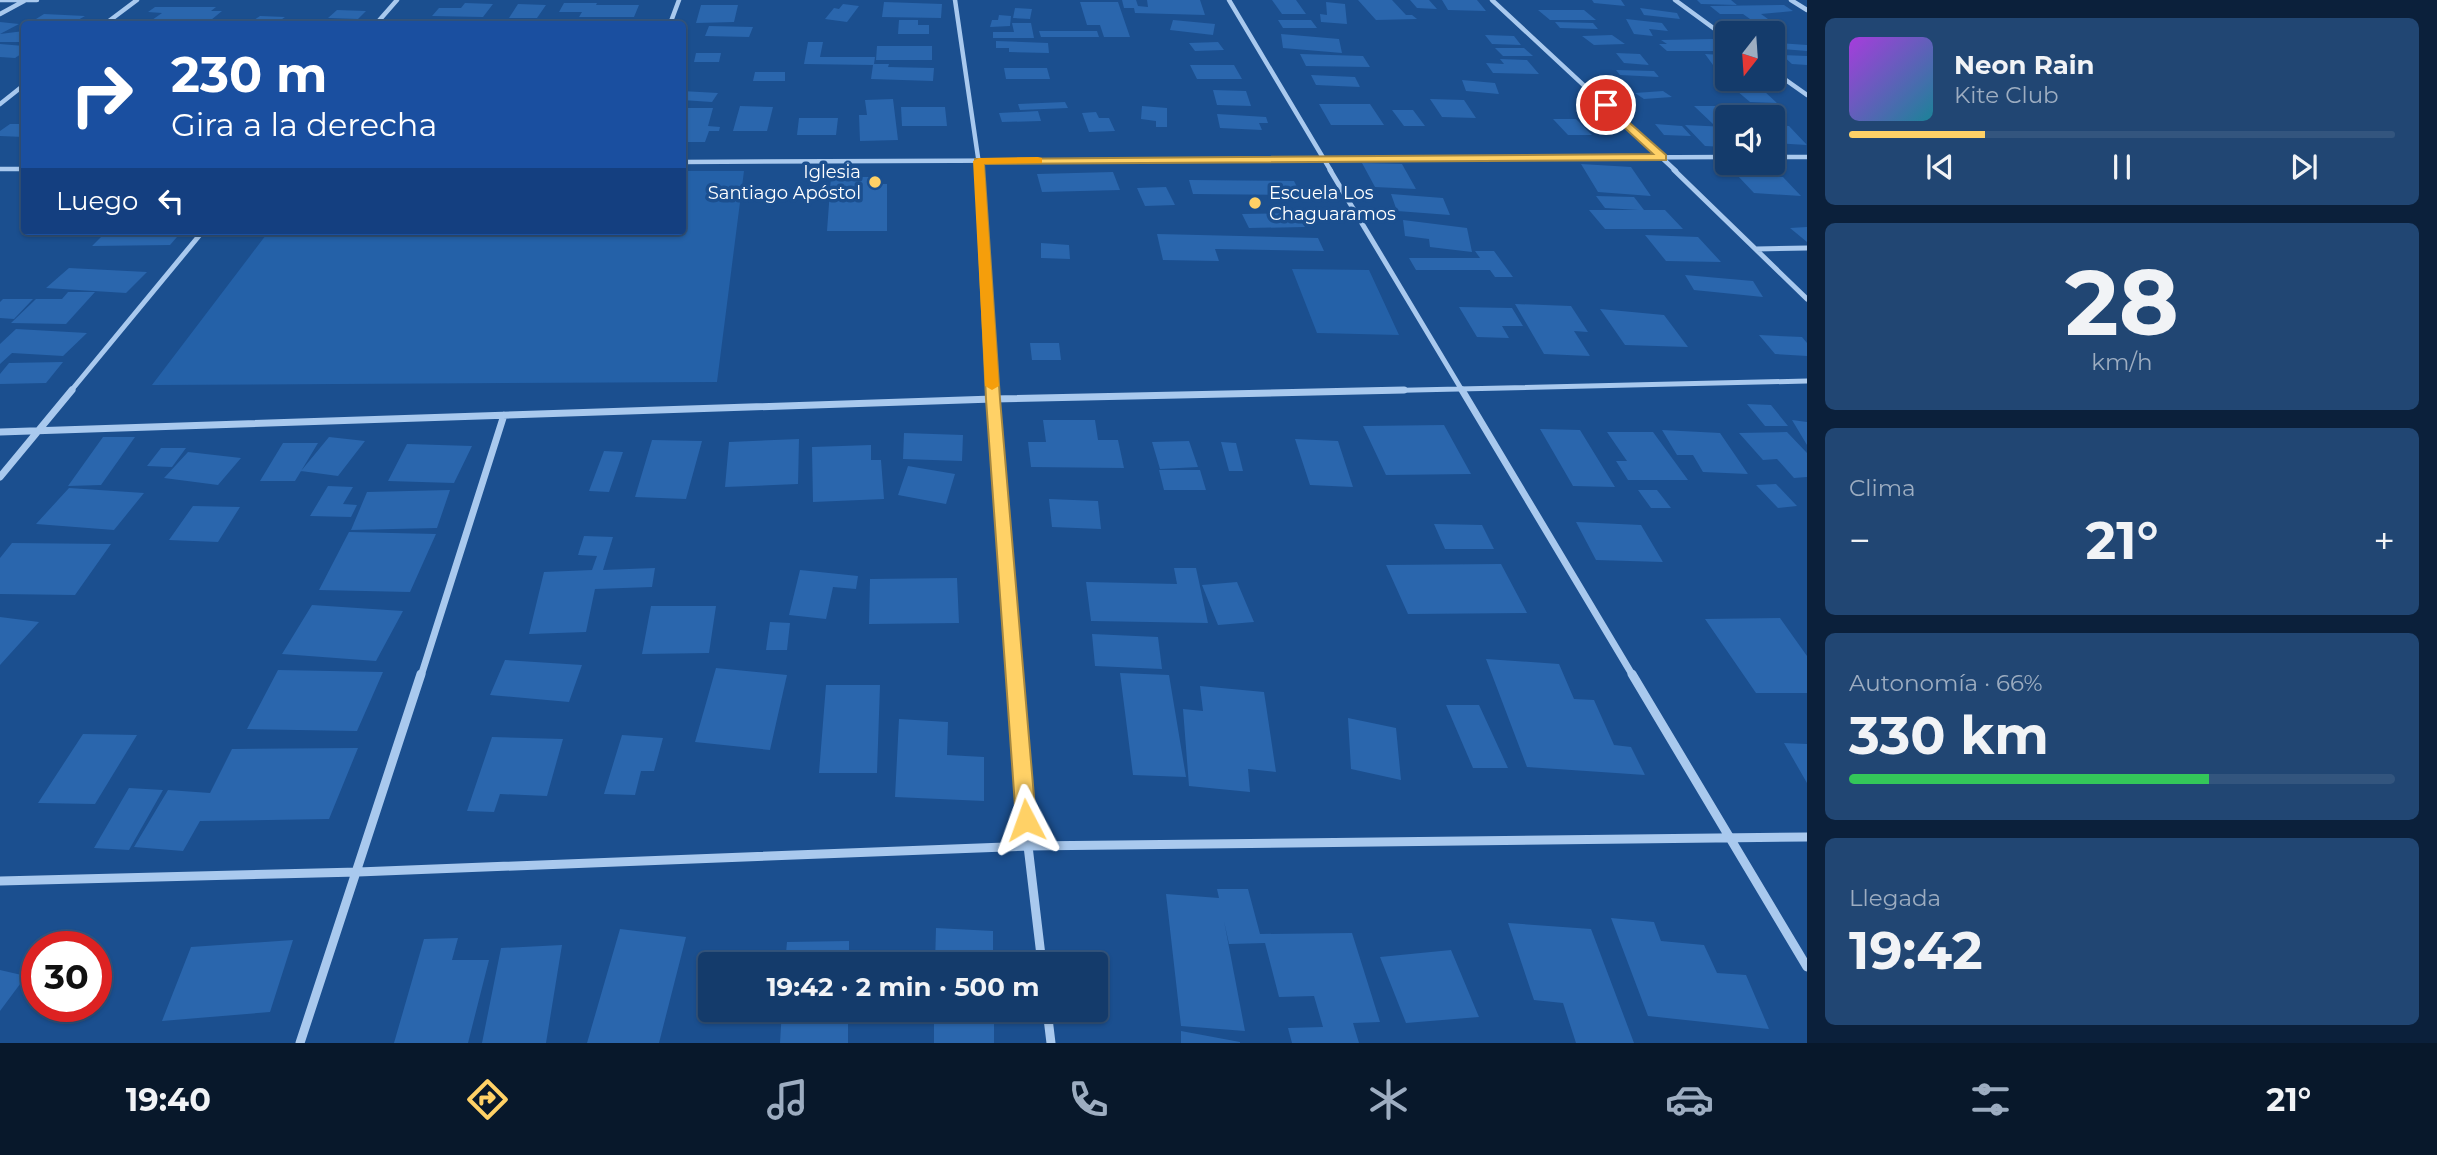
<!DOCTYPE html>
<html lang="es">
<meta charset="utf-8">
<style>
:root{--surface:#143b6b;--page:#214673;--text:#f1f3f6;--muted:#9dadc1;--line:#33557e;--accent:#ffd166}
body{margin:0;font-family:Montserrat,sans-serif;background:var(--page);color:var(--text);height:100vh;display:flex;flex-direction:column;font-size:26px;white-space:nowrap}
*{box-sizing:border-box;margin:0}
p{font-size:23px;color:var(--muted)}
.icon{flex:none;width:38px;height:38px;fill:none;stroke:currentColor;stroke-width:2;stroke-linecap:round;stroke-linejoin:round}
.map{position:relative;flex:1;overflow:hidden}
.details{display:flex;flex-direction:column;gap:18px;padding:18px;background:#0b203b;width:630px}
.details>*{flex:none}
.guide{position:absolute;left:21px;top:21px;width:665px;height:214px;border-radius:7px;box-shadow:0 2px 5px #0004,0 0 0 2px var(--line);background:#1a4fa0;color:#fff;overflow:hidden}
.needle{width:46px;rotate:197deg}
.tools{position:absolute;left:1715px;top:21px;display:grid;gap:14px}
.tools a{display:grid;place-items:center;width:70px;height:70px;border-radius:7px;background:var(--surface);box-shadow:0 2px 5px #0004,0 0 0 2px var(--line);font-size:35px}
.speed{position:absolute;left:21px;top:931px;display:flex;gap:14px;font-size:35px;font-weight:700;text-align:center}
.speed>*{display:grid;place-content:center;width:91px;height:91px;border-radius:50%;background:var(--surface);box-shadow:0 2px 5px #0004,0 0 0 2px var(--line);line-height:1}
.speed .limit{border:10px solid #d22;background:#fff;color:#111}
.pin{position:absolute;display:grid;place-items:center;width:60px;height:60px;color:#fff;margin:-30px;border:4px solid #fff;border-radius:50%;box-shadow:0 2px 7px #0007}
.me{position:absolute;width:77px;margin:-38px;rotate:356deg;stroke-linejoin:round;filter:drop-shadow(0 0 5px #0008)}
.turn{display:flex;align-items:center;gap:24px;height:147px;padding:0 35px;font-size:32px}
.turn .icon{width:91px;height:91px;stroke-width:2.5}
.turn b{display:block;font-size:49px;line-height:60px}
.then{display:flex;align-items:center;height:66px;padding:0 35px;background:#0003;gap:14px;font-size:26px}
.big{font-size:52px;font-weight:700;line-height:1.1}
.details .widget{flex:1;display:flex;flex-direction:column;justify-content:center;gap:10px;min-width:0;padding:0 24px;border-radius:10px;background:var(--page)}
.details .dial{align-items:center;gap:0}
.dial b{font-size:91px;line-height:1}
.song{display:flex;align-items:center;gap:21px}
.cover{width:84px;height:84px;border-radius:10px;background:linear-gradient(135deg,hsl(280 70% 55%),hsl(190 70% 35%))}
.played{height:7px;border-radius:4px;background:linear-gradient(90deg,var(--accent) 25%,var(--line) 25%)}
.keys{display:flex;justify-content:space-around;direction:ltr}
.heat{display:flex;justify-content:space-between;align-items:center;font-size:38px;direction:ltr}
.charge{height:10px;border-radius:5px;background:linear-gradient(90deg,#34c759 66%,var(--line) 0)}
.trip{position:absolute;left:698px;top:952px;width:410px;height:70px;border-radius:7px;background:var(--surface);box-shadow:0 2px 5px #0004,0 0 0 2px var(--line);font-weight:700;line-height:70px;text-align:center}
.dock{display:flex;height:112px;justify-content:space-around;align-items:center;background:#08182b;color:var(--muted)}
.dock .icon{width:49px;height:49px}
.dock .on{color:var(--accent)}
.dock b{font-size:32px;color:var(--text)}
main{display:flex;flex:1;min-height:0}
.map>svg:first-child{display:block}
.green{fill:#2461a8}
.building{fill:#2a66ad}
.lines{fill:none;stroke-linecap:round;stroke-linejoin:round}
.street-far3{stroke:#a9c9ee;stroke-width:4.5}
.street-far2{stroke:#a9c9ee;stroke-width:5}
.street-far1{stroke:#a9c9ee;stroke-width:7}
.street{stroke:#a9c9ee;stroke-width:9}
.route{fill:#ffd166;stroke:#a68842;stroke-width:2}
.slow{fill:#f59e0b}
.poi-dot{fill:#ffd166;stroke:#1b4f8f;stroke-width:2.5}
.labels{text-anchor:middle;stroke-width:7;stroke-linejoin:round;paint-order:stroke}
.far-poi-label{font-size:18px;fill:#fff;stroke:#1b4f8f;text-anchor:end}
</style>
<main>
<div class="map">
<svg width="1807" height="1043" viewBox="0 0 1807 1043">
<rect width="100%" height="100%" fill="#1b4f8f"/>
<path class="green" d="M683,171H744L717,382L152,385L269,231H682Z
M1292,269L1369,270L1399,335L1317,333Z"/>
<path class="building" d="M1122,0H1136L1138,6L1148,7L1147,0H1200L1205,15L1135,13L1134,8H1124Z
M1272,0H1296L1306,14H1282Z
M1358,0H1392L1406,15H1412L1417,19L1376,20Z
M1410,0H1429L1437,9L1417,8Z
M1442,0H1477L1486,11L1448,10Z
M1592,0H1621L1625,6L1594,3Z
M1697,0H1731L1737,5L1701,4Z
M884,2L942,4L941,18L882,17Z
M1080,2H1118L1130,37H1104L1100,25H1087Z
M1326,2L1345,4L1347,24L1321,22L1320,14L1327,15Z
M465,3L493,4L483,17L432,16L439,8H461Z
M564,3H597L596,5H639L634,17H579L582,12H559Z
M518,4L546,5L537,18H509Z
M843,4L859,6L847,22L825,19L834,8L839,9Z
M701,5H738L734,22L696,23Z
M1784,5L1793,11L1761,14L1768,19H1750L1743,14H1720L1710,6Z
M155,7H216L211,11H222L211,20H152L162,13L148,12Z
M1015,8L1032,9L1030,19L1013,18Z
M1640,8L1677,13L1680,19L1644,15Z
M337,10L366,11L358,19L328,18Z
M1538,10H1584L1596,20H1550Z
M44,14L85,16L71,24H28Z
M999,15L1011,16L1010,26L990,27L992,20H998Z
M260,16L285,17L275,24H248Z
M1626,19L1662,23L1668,31L1649,29L1653,36L1634,34Z
M899,20H918V25H929V34H898Z
M1173,20L1215,24L1213,35L1170,30Z
M1278,20H1311L1317,28H1283Z
M0,22L19,24L0,34L24,31V42H0Z
M1555,22L1593,23L1598,29L1560,28Z
M1012,23H1031L1034,38H993V32H1014Z
M709,26L753,27L749,37L705,36Z
M1039,31H1097L1099,37H1041Z
M1281,34L1339,39L1342,53L1283,48Z
M1485,35L1514,36L1521,45L1492,44Z
M1612,35L1625,44L1594,45L1582,36Z
M1714,39L1727,51H1667L1659,44H1667L1661,40Z
M996,41L1048,43L1049,53L1009,52V48H996Z
M808,42H823L820,57H875L874,64H889L888,67L934,68L933,81L871,79L873,65L804,64Z
M1218,42L1224,50L1195,51L1189,43Z
M1777,43L1807,45V51L1782,49Z
M0,44L24,46V52L15,58L0,57Z
M877,46H932V60H876Z
M1495,48H1524L1533,56H1503Z
M1719,51L1727,52V67L1713,65L1705,54L1722,55Z
M696,53H721L719,62H694Z
M1616,53L1640,54L1649,65L1624,63Z
M1300,54L1363,56L1370,67L1306,66Z
M1782,55L1807,56V65L1792,64Z
M1500,59L1527,60L1539,74L1493,73L1486,63L1504,64Z
M1190,65H1234L1242,79H1197Z
M1004,68H1047L1050,79H1006Z
M1616,70L1654,71L1659,77L1620,75Z
M755,72H785V81H753Z
M1311,75L1355,77L1360,87L1316,85Z
M1462,80L1495,83L1499,94L1466,91Z
M1213,90L1246,91L1251,106L1217,105Z
M682,91L718,93L712,102L682,100Z
M1663,91L1672,97L1644,99L1635,93Z
M1737,91H1764L1777,103L1750,102Z
M893,99L898,140L860,141L859,115H867L865,100Z
M1430,99L1464,100L1476,118L1442,117Z
M1065,102L1068,108L1020,110L1018,104Z
M1319,104H1370L1384,125H1331Z
M740,106L773,107L767,131H733Z
M1142,106L1167,108V127H1156V121L1141,119Z
M1694,106H1721L1733,117H1727V125L1713,124Z
M901,107H945L947,126H902Z
M685,108H713L708,126L720,127L719,131H709L705,142H682V116Z
M1392,110H1413L1425,126H1404Z
M1038,111L1041,121L1002,122L999,113Z
M1096,112L1099,118H1109L1115,131L1089,132L1082,113Z
M1217,114L1266,117L1268,123H1259L1262,130L1220,128Z
M799,118H838L836,135H797Z
M1553,119H1576L1592,135H1568Z
M10,124H24V137L0,136V131Z
M1655,124L1682,126L1691,136L1664,135Z
M1685,125L1727,127V147L1705,146Z
M1773,125L1789,126L1807,145L1773,143Z
M1362,163L1402,164L1416,189L1375,187Z
M1581,164L1631,167L1651,196L1598,192Z
M1113,172L1120,190L1042,192L1037,174Z
M1737,175L1783,177L1801,196L1754,193Z
M831,177H871V184H887V231H827Z
M1189,180L1294,181L1301,195L1193,194Z
M1166,187L1175,205L1145,206L1137,188Z
M1391,194L1443,198L1450,215L1397,211Z
M1596,196L1634,197L1644,210H1665L1683,229H1605L1589,210H1639L1605,208Z
M1297,213L1305,227L1249,228L1242,214Z
M1403,220L1467,228L1472,252L1430,247L1429,239L1405,236Z
M1807,227V242L1790,228Z
M107,231H175L170,237H177L170,245L92,246Z
M1157,234L1318,238L1324,251L1215,249L1219,261L1163,260Z
M1645,235L1698,237L1721,262L1666,261Z
M1041,243L1069,245L1070,259L1041,258Z
M1475,251H1494L1513,277H1495L1490,270H1416L1409,258H1480Z
M69,268L147,272L126,293L46,288Z
M1685,275L1753,281L1763,297L1694,290Z
M68,292H95L66,324L11,323L36,299H62Z
M3,299H33L14,319L0,318V302Z
M1515,304L1571,306L1588,332L1574,331L1590,356L1544,354Z
M1459,307L1512,308L1523,326H1502L1509,338L1477,337Z
M1600,309L1664,315L1688,347L1625,345Z
M16,329L87,333L63,356L12,353L0,364V344Z
M1759,335L1802,337L1807,343V356L1775,354Z
M1030,343H1059L1061,360H1032Z
M63,362L46,383L0,384V374L9,363Z
M1747,404L1771,405L1788,426H1765Z
M1043,420H1095L1098,440H1118L1124,468L1031,467L1028,442H1046Z
M1792,420L1807,422V445Z
M1444,425L1471,474L1386,475L1363,426Z
M1540,429L1580,430L1615,487L1573,486Z
M1662,430L1720,433L1748,474L1703,472L1693,455H1677Z
M1607,432H1653L1688,480H1628L1616,461H1627Z
M1787,432L1807,453V477L1794,478L1777,459L1763,460L1739,433Z
M904,433L963,435L962,461L903,459Z
M103,437H135L101,485L68,486Z
M329,437L365,441L338,476L301,471Z
M799,439L798,484L725,487L729,442Z
M1295,439L1338,441L1353,487L1310,485Z
M652,440L702,441L686,499L635,497Z
M1189,441L1198,467L1160,469L1152,442Z
M1221,442L1236,443L1243,471H1229Z
M283,443H318L295,481H260Z
M407,444L472,446L454,483L388,481Z
M871,445V460H881L884,499L813,502L812,447Z
M161,448H186L172,467L147,466Z
M604,451L623,452L609,492L589,491Z
M188,452L241,458L218,485L164,478Z
M908,466L955,474L946,504L898,495Z
M1159,470H1200L1206,490H1164Z
M1776,484L1797,506L1778,508L1756,485Z
M328,486L353,487L343,504L357,505L351,517L310,516Z
M69,488L144,493L114,530L36,524Z
M450,490L437,528L351,530L367,492Z
M1638,490H1657L1671,508H1651Z
M1049,499L1098,501L1101,529L1052,527Z
M193,506L240,507L218,542L169,540Z
M1576,522L1641,525L1663,562L1596,560Z
M1434,524L1482,525L1494,549H1445Z
M349,532L436,534L410,592L319,590Z
M584,536L613,537L603,570L655,568L652,587L595,589L586,632L529,634L544,572L592,570L597,556L578,555Z
M12,543L111,544L75,595L0,594V558Z
M1501,564L1527,613L1408,614L1386,565Z
M1174,568H1196L1208,623L1091,621L1086,582L1177,584Z
M800,570L858,576L856,589L833,587L826,619L789,615Z
M957,578L959,623L869,624L870,579Z
M1237,582L1254,622L1218,625L1202,585Z
M312,605L403,611L376,661L282,654Z
M651,606H716L709,653L642,654Z
M0,617L39,622L0,665Z
M1780,618L1807,656V693H1756L1705,619Z
M770,622L790,623L787,650H766Z
M1092,634L1158,637L1162,669L1095,666Z
M1486,659L1559,664L1574,699L1594,700L1614,745L1631,747L1645,775L1527,767Z
M505,660L582,665L569,702L490,695Z
M716,668L787,675L770,750L695,742Z
M278,670L383,672L357,731L247,729Z
M1120,673L1169,675L1186,777L1133,775Z
M826,685H880L877,773H819Z
M1200,686L1264,692L1276,772L1248,769L1250,792L1189,786L1183,709L1203,711Z
M1446,705H1479L1508,768H1473Z
M1348,718L1396,728L1401,780L1351,769Z
M899,719L948,722L947,755L984,757V801L895,797Z
M83,734L137,735L95,804L38,803Z
M622,735L663,738L654,771H641L635,795L604,794Z
M492,737L563,739L547,796L500,794L494,812L467,811Z
M1784,743L1807,744V783Z
M358,748L329,819L200,821L183,851L134,847L168,790L210,793L232,749Z
M129,788L163,790L129,850L94,848Z
M1217,889H1248L1260,934L1352,933L1380,1022L1353,1023L1359,1043H1292L1288,1028L1323,1027L1314,996L1279,997L1265,943L1229,944L1224,921L1245,1031L1181,1026L1166,894L1219,898Z
M1611,918L1654,922L1661,941L1704,945L1717,973L1746,975L1769,1029L1648,1016Z
M1508,923L1591,929L1634,1043H1576L1563,1003L1534,1000Z
M936,928L993,931V964H935Z
M620,929L686,937L659,1043H587Z
M458,938L452,960H489L468,1043H394L424,939Z
M293,940L270,1012L162,1021L191,947Z
M849,941V964H785L787,942Z
M562,945L546,1043H482L501,948Z
M1451,950L1479,1017L1406,1023L1380,957Z
M0,970L26,976L0,1011Z
M782,1010H848V1043H780Z
M934,1010H994V1043H934Z
M1181,1031L1240,1042V1043H1181Z"/>
<g class="lines">
<path class="street-far3" d="M0,0H37
M955,0L980,171
M1229,0L1331,171
M1492,0L1676,171
M1675,0L1727,38
M1791,0L1807,10
M0,14L24,1
M105,24L137,0
M376,24L397,0
M670,24L679,0
M1773,71L1807,95
M0,104L24,85
M1773,157H1807
M682,162L1727,157
M0,169H24"/>
<path class="street-far2" d="M980,170L993,392
M1330,170L1463,392
M1674,170L1807,299
M1756,249L1807,248
M70,392L203,231
M1325,392L1807,381"/>
<path class="street-far1" d="M992,390L1015,676
M1462,390L1633,676
M0,432L993,399L1404,390
M0,477L72,390
M421,676L504,415"/>
<path class="street" d="M1015,674L1028,846L1042,964
M1632,674L1807,967
M0,881L358,872L1028,846L1807,837
M1047,1010L1051,1043
M300,1043L421,674"/>
</g>
<path class="route" d="M1606,102L1666,155V160L984,164L1000,399L1036,820L1033,827L1026,830L1019,827L1016,820L986,399L975,159L1653,154L1602,107L1601,105Z"/>
<path class="slow" d="M1038,157L1042,158V163L984,164L999,386L992,390L985,386L973,161L979,158Z"/>
<g class="poi-dot">
<circle cx="875" cy="182" r="7"/>
<circle cx="1255" cy="203" r="7"/>
</g>
<g class="labels">
<g class="far-poi-label">
<text x="861" y="178">Iglesia<tspan x="861" dy="21">Santiago Apóstol</tspan></text>
<text x="1269" y="199" text-anchor="start">Escuela Los<tspan x="1269" dy="21">Chaguaramos</tspan></text>
</g>
</g>
</svg>
<div class="tools">
<a><svg class="needle" viewBox="-14 -14 28 28"><path d="M0-13l5 13h-10z" fill="#e53935"/><path d="M0 13l5-13h-10z" fill="#9dadc1"/></svg></a>
<a><svg class="icon" aria-label="sound" viewBox="0 0 24 24"><path d="M4 9h4l5-4v14l-5-4H4zM17 9q2 3 0 6"/></svg></a>
</div>
<div class="speed"><div class="limit">30</div></div>
<div class="pin" style="left:1606px;top:105px;background:#d93025"><svg class="icon" aria-label="arrive" viewBox="0 0 24 24"><path d="M6 21V4h12l-3 4 3 4H6"/></svg></div>
<svg class="me" style="left:1026px;top:820px" viewBox="-20 -20 40 40"><path d="M0-17L14 15 0 8-14 15z" fill="#ffd166" stroke="#fff" stroke-width="4"/></svg>
<div class="trip">19:42 · 2 min · 500 m</div>
<div class="guide">
<div class="turn"><svg class="icon" aria-label="right" viewBox="0 0 24 24"><path d="M7 20v-9h11M14 6l5 5-5 5"/></svg><div><b>230 m</b>Gira a la derecha</div></div>
<div class="then">Luego<svg class="icon" aria-label="left" viewBox="0 0 24 24"><path d="M17 20v-9H6M10 6l-5 5 5 5"/></svg></div>
</div>
</div>
<section class="details">
<div class="widget">
<div class="song"><i class="cover"></i><div><b>Neon Rain</b><p>Kite Club</p></div></div>
<div class="played"></div>
<div class="keys"><svg class="icon" aria-label="previous" viewBox="0 0 24 24"><path d="M18 5L8 12l10 7zM5 5v14"/></svg><svg class="icon" aria-label="pause" viewBox="0 0 24 24"><path d="M8 5v14M16 5v14"/></svg><svg class="icon" aria-label="next" viewBox="0 0 24 24"><path d="M6 5l10 7-10 7zM19 5v14"/></svg></div>
</div>
<div class="widget dial"><b>28</b><p>km/h</p></div>
<div class="widget"><p>Clima</p>
<div class="heat"><a>−</a><b class="big">21°</b><a>+</a></div>
</div>
<div class="widget"><p>Autonomía · 66%</p><b class="big">330 km</b><div class="charge"></div></div>
<div class="widget"><p>Llegada</p><b class="big">19:42</b></div>
</section>
</main>
<nav class="dock">
<b>19:40</b>
<svg class="icon on" aria-label="directions" viewBox="0 0 24 24"><path d="M12 3l9 9-9 9-9-9zM9 14v-3h6M13 9l2 2-2 2"/></svg>
<svg class="icon" aria-label="music" viewBox="0 0 24 24"><path d="M9 18V5l10-2v13"/><circle cx="6" cy="18" r="3"/><circle cx="16" cy="16" r="3"/></svg>
<svg class="icon" aria-label="phone" viewBox="0 0 24 24"><path d="M5 4h4l2 5-3 2q2 4 5 5l2-3 5 2v4C11 20 4 13 5 4z"/></svg>
<svg class="icon" aria-label="climate" viewBox="0 0 24 24"><path d="M12 3v18M4 7l16 10M4 17L20 7"/></svg>
<svg class="icon" aria-label="car" viewBox="0 0 24 24"><path d="M5 17H2v-5l4-1 3-4h7l3 4 3 1v5h-3M9 17h6M6 11h13"/><circle cx="7" cy="17" r="2"/><circle cx="17" cy="17" r="2"/></svg>
<svg class="icon" aria-label="filters" viewBox="0 0 24 24"><path d="M4 7h16M4 17h16"/><circle cx="9" cy="7" r="2"/><circle cx="15" cy="17" r="2"/></svg>
<b>21°</b>
</nav>
